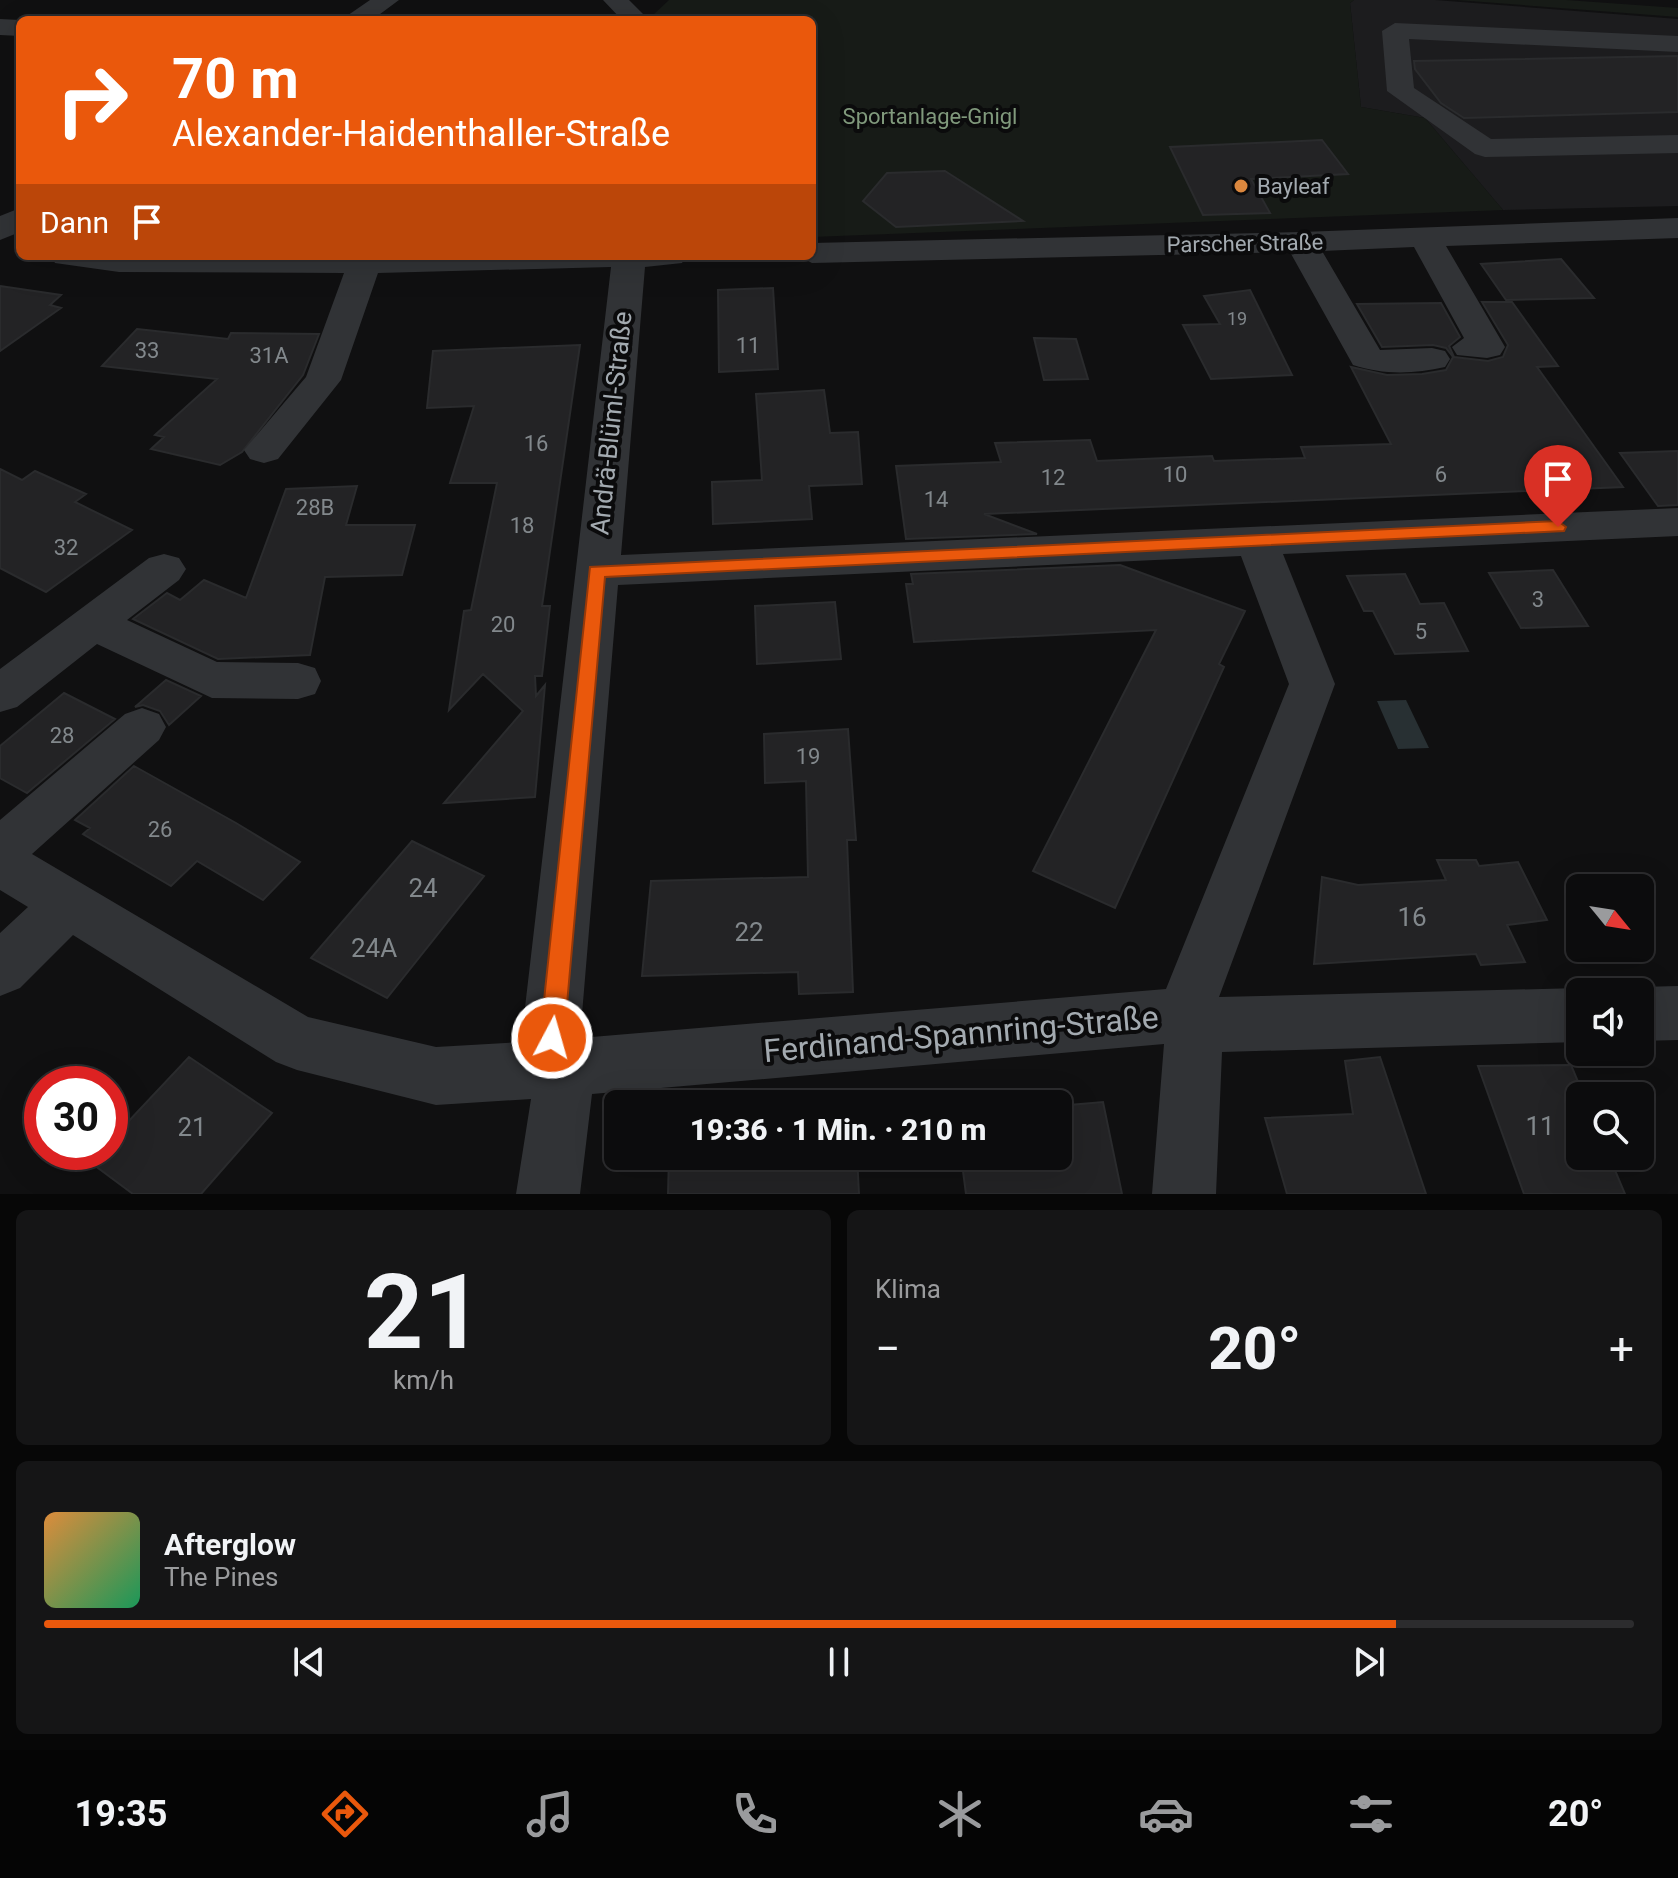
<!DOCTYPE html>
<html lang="de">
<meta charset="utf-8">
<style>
:root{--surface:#0c0c0d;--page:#151516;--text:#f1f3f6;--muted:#9a9b9d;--line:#2c2c2e;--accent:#ea580c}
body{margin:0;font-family:Roboto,sans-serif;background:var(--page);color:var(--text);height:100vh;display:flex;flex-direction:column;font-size:30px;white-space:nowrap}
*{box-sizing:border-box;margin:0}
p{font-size:26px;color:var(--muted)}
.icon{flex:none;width:44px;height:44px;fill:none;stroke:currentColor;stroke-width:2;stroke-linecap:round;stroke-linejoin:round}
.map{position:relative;height:1194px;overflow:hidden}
.sheet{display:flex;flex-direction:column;gap:16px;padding:16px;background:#070707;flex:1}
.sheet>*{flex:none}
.top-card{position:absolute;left:16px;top:16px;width:800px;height:244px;border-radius:12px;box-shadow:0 8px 32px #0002,0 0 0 2px var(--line);background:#ea580c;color:#fff;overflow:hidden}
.needle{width:52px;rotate:120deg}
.controls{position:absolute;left:1566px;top:874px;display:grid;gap:16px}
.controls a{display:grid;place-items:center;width:88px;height:88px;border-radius:12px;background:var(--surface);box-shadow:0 8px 32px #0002,0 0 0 2px var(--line);font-size:40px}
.speed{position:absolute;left:24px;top:1066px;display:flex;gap:16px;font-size:40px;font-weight:700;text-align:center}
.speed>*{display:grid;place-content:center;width:104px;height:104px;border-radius:50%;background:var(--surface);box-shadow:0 8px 32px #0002,0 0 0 2px var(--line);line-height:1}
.speed .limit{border:12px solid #d22;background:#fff;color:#111}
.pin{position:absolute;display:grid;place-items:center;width:68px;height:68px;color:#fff;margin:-82px -34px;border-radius:50% 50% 50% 0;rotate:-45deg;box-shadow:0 0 8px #0007}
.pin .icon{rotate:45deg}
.me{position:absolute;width:88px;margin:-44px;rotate:6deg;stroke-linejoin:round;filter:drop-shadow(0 0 6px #0008)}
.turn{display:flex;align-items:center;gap:28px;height:168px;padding:0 24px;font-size:36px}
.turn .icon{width:104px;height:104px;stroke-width:2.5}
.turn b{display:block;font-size:56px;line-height:68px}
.then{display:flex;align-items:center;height:76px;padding:0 24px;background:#0003;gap:16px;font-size:30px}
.big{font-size:60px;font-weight:800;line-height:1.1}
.sheet .tile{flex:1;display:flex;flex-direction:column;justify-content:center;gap:12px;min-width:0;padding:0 28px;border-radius:12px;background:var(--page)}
.sheet .dial{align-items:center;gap:0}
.dial b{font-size:104px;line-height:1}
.song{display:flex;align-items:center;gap:24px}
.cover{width:96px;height:96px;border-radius:12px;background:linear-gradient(135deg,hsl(30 70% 55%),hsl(150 70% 35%))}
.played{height:8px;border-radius:4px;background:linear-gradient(90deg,var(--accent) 85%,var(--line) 85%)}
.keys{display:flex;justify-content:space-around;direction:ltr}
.heat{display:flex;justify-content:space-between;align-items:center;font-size:44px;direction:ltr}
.sheet .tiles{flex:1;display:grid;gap:16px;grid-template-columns:1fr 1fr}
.tile:last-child{grid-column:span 2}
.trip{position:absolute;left:604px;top:1090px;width:468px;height:80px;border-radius:12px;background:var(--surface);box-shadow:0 8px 32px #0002,0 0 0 2px var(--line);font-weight:800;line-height:80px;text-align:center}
.menu{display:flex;height:128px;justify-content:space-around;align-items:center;background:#050505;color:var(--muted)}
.menu .icon{width:56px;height:56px}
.menu .current{color:var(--accent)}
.menu b{font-size:36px;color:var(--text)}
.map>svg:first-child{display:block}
.built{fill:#1c1c1e}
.green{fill:#171b17}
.water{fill:#283033}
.building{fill:#232325;stroke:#2a2b2d;stroke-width:2}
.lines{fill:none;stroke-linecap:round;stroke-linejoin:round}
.minor{fill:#313336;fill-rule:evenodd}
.route{fill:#ea580c;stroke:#983908;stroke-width:2}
.poi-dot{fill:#db873e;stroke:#0b0b0c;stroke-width:3}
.labels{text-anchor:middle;stroke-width:8;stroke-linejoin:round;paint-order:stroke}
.far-number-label{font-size:18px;fill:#82888c}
.far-park-label{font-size:22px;fill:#80997c;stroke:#0b0b0c}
.far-poi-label{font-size:22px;fill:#a3aab0;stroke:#0b0b0c;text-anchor:start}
.far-street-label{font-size:22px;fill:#a3aab0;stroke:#0b0b0c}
.number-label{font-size:22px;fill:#82888c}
.street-label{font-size:26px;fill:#a3aab0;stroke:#0b0b0c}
.near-number-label{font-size:26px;fill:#82888c}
.near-street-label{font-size:32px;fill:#a3aab0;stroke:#0b0b0c}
</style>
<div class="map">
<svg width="1678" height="1194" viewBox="0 0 1678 1194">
<rect width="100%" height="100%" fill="#101011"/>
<path class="built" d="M1354,0H1435L1678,19V206L1503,210L1425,118L1361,107L1350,3Z"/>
<path class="green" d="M669,0H1354L1350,3L1361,107L1425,118L1503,210L812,237V20H653L652,16Z
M1457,0H1566L1678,8V17Z"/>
<path class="water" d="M1406,700L1429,748L1398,749L1377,701Z"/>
<path class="building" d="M1678,56V112L1464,118L1441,103L1415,69L1414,61Z
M1322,140L1348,174L1251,179L1270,213L1203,215L1170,147Z
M945,171L1023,221L896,227L863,201L887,173Z
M1561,259L1594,298L1506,300L1481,264Z
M0,286L61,295L50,305L61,308L0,351Z
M773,288L778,369L719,372L718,290Z
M1250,290L1292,375L1211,379L1183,325L1220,324L1204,296Z
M1482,302H1512L1558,366L1537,367L1623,487L984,514L1037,534L906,539L896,466L1001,462L995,443L1090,440L1097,461L1212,456L1214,461L1305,458L1301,447L1391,444L1351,367L1387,375L1422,374L1446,370L1453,357L1446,348L1433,345L1382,347L1357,304L1441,303L1460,337L1449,346L1454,357L1488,361L1503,357L1508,345Z
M137,329L228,339L231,333L319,334L303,375L242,452L220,465L151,449L164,437L155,435L217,379L102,366Z
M1034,338L1076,339L1088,379L1044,380Z
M580,345L542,606H550L542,676H535L536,696L545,685L535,797L444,803L523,711L483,674L449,710L464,611L471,610L497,483H450L474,406L427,408L433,351Z
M824,390L830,433L858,432L862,484L809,486L812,519L713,524L712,482L762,480L756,394Z
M1678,451V505L1658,506L1620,453Z
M0,469L22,480L35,471L86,494L75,502L132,530L46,592L0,568Z
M357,486L346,525H415L402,575L325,577L310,655L218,659L133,619L167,593L180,600L204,580L246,598L286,489Z
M1120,565L1245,611L1219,664L1224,667L1115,908L1033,871L1156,630L914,642L906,584H913L911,574Z
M1553,570L1588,626L1521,628L1489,573Z
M1405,574L1420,604L1444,603L1468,651L1395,654L1373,611H1364L1347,576Z
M835,602L841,659L757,664L755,606Z
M166,680L201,696L169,725L160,711L143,705L135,707Z
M64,693L115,719L27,793L0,778V746Z
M848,729L856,840H847L853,992L799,994L798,972L642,976L651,881L808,877L806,781L765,783L764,734Z
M134,766L236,823L300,862L263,900L197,861L171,886L83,834L90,828L75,820Z
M412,841L484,876L387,998L311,958Z
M1437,860H1476L1479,866L1518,862L1547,920L1507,925L1525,962L1481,965L1476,954L1314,964L1322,877L1358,885L1446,880Z
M189,1057L272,1113L201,1194H133L90,1162L99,1152H110V1141Z
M1380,1057L1426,1194H1287L1265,1118L1353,1114L1345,1061Z
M1571,1065L1584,1096H1580V1156H1609L1625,1194H1524L1478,1066Z
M1103,1102L1122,1194H966L961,1156H1058V1106Z
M669,1156H857L859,1194H668Z"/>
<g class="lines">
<path class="minor" d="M370,0H399L372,20H341Z
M603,0H629L649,20H622Z
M0,19L20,20V36L0,35Z
M1395,23L1678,36V52L1409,39L1414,88L1491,139L1678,135V153L1485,157L1475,154L1387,91L1382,31Z
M20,208V232L0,240V216Z
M1678,218V238L1446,246L1505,347L1500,355L1487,358L1457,355L1452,347L1464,338L1414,247L1322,251L1380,350L1432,348L1445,351L1450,359L1445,367C1414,374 1383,375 1353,365L1290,252L812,263L798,256H812V243L1301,232Z
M51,256H686L682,263L645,267L621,555L1678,508V536L1283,554L1335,684L1219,997L1580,988L1591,992H1580V1042L1222,1052L1216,1194H1152L1164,1044L592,1094L580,1194H516L531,1099L436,1105L297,1070L276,1062L73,935L20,988L0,996V933L28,907L0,890V820L125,714L142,708L159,714L166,727L159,740L32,854L308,1017L436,1047L521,1042L611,267L378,273L341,380L278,459L264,463L250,459L244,450L306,377L344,273L119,272L55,263ZM1241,556L1289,684L1166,989L580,1038L618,585Z
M164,554L179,558L186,569L179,580L127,620L217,662L298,663L315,668L321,681L315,694L298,699L212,698L97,644L17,707L0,712V669L149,558Z
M1678,986V1040L1640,1041V992H1627L1640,987Z"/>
</g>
<path class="route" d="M1558,521L1566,527L1564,531L605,577L564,1038L560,1046L552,1049L543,1046L540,1038L590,567Z"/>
<circle class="poi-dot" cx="1241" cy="186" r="8"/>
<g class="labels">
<g class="far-number-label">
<text x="1237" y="325">19</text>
</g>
<g class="far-park-label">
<text x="930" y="124">Sportanlage-Gnigl</text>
</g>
<g class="far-poi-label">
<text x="1257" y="194">Bayleaf</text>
</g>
<g class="far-street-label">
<text transform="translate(1245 243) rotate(-1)" y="8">Parscher Straße</text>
</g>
<g class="number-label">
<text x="748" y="353">11</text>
<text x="147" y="358">33</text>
<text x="269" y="363">31A</text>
<text x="536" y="451">16</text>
<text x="1175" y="482">10</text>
<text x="1441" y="482">6</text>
<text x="1053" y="485">12</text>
<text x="936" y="507">14</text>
<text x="315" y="515">28B</text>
<text x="522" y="533">18</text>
<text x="66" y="555">32</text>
<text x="1538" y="607">3</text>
<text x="503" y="632">20</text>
<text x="1421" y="639">5</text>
<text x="62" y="743">28</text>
<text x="808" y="764">19</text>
<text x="160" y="837">26</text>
</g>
<g class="street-label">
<text transform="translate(611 423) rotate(-84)" y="9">Andrä-Blüml-Straße</text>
</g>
<g class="near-number-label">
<text x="423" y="897">24</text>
<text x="1412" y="926">16</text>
<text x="749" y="941">22</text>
<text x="374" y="957">24A</text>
<text x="1540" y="1135">11</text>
<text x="192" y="1136">21</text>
</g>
<g class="near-street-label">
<text transform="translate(961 1034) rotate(-5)" y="11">Ferdinand-Spannring-Straße</text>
</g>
</g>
</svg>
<div class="controls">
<a><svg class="needle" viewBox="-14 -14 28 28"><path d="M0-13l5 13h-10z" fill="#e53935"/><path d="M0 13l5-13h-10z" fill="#9a9b9d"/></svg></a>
<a><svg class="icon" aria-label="sound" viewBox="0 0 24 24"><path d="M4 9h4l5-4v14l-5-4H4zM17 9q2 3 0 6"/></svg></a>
<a><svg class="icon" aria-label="search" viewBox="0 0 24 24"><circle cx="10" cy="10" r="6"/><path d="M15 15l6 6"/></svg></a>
</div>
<div class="speed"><div class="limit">30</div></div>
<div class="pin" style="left:1558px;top:527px;background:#d93025"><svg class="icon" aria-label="arrive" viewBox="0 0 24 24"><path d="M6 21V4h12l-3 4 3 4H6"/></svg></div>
<svg class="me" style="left:552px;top:1038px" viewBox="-20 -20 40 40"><circle r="17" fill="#ea580c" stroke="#fff" stroke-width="3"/><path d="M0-11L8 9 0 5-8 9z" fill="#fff"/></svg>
<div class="trip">19:36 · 1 Min. · 210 m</div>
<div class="top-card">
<div class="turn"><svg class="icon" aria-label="right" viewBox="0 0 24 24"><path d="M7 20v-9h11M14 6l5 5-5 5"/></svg><div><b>70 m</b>Alexander-Haidenthaller-Straße</div></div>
<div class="then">Dann<svg class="icon" aria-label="arrive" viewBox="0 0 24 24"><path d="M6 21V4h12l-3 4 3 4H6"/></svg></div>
</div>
</div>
<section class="sheet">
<div class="tiles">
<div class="tile dial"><b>21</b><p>km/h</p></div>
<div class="tile"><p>Klima</p>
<div class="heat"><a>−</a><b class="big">20°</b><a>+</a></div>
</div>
<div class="tile">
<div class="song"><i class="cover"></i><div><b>Afterglow</b><p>The Pines</p></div></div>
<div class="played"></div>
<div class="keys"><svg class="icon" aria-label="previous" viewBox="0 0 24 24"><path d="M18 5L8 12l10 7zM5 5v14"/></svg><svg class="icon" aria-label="pause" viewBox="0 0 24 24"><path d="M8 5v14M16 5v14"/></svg><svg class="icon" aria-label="next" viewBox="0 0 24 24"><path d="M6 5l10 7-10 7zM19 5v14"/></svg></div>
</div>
</div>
</section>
<nav class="menu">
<b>19:35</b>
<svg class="icon current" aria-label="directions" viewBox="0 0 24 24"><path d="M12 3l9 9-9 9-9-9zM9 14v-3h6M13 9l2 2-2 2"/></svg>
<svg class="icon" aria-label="music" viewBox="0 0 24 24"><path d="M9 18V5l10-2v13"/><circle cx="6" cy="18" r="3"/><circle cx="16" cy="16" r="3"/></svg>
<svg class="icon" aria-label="phone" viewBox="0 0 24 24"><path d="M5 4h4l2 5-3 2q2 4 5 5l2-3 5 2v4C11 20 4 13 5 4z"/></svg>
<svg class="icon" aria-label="climate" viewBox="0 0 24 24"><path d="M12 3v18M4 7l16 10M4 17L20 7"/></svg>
<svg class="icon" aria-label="car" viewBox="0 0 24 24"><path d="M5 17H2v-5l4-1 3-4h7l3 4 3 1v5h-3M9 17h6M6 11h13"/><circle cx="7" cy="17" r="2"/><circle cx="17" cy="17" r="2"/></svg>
<svg class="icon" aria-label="filters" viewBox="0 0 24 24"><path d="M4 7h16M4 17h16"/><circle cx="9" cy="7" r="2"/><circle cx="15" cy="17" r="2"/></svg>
<b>20°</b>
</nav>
